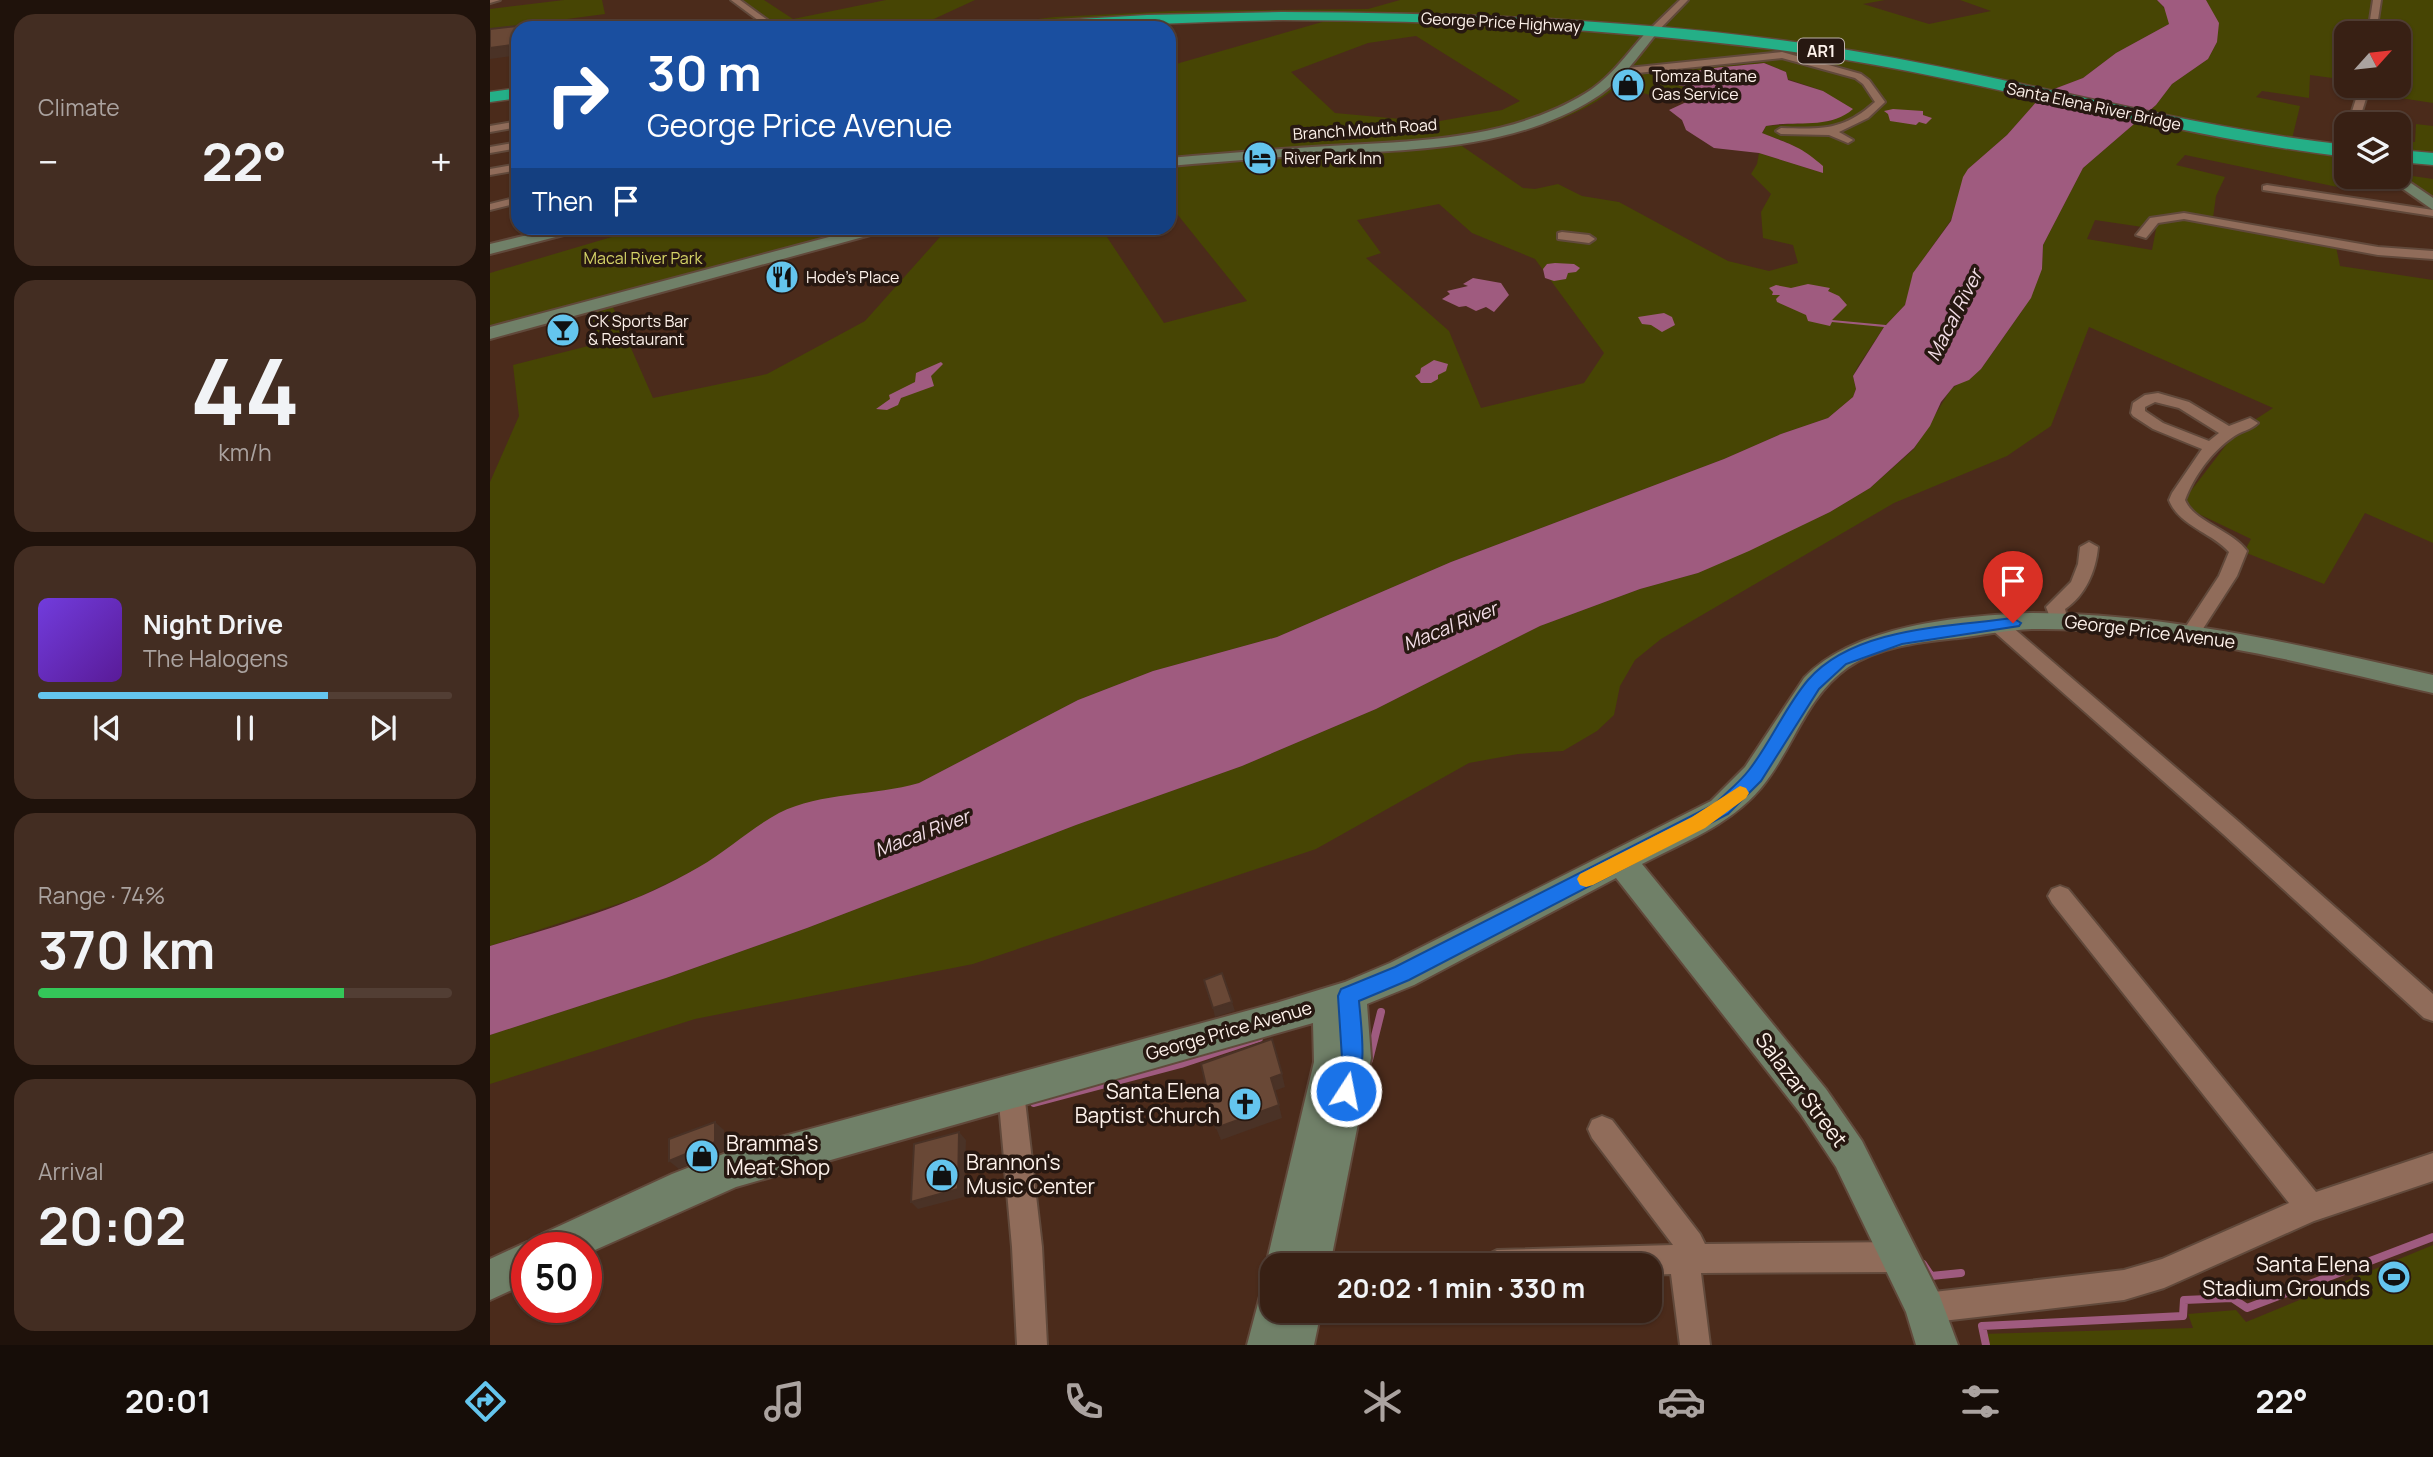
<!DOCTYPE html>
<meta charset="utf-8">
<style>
:root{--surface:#382014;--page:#432d22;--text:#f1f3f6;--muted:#aba3a0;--line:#523e34;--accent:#64c5ee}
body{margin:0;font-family:Manrope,sans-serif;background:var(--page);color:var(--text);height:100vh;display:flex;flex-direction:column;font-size:26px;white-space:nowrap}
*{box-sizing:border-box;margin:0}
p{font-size:23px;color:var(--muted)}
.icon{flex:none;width:38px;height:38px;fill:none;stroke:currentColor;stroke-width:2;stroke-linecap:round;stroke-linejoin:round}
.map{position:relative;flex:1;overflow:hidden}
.details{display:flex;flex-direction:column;gap:14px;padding:14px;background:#1f120b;width:490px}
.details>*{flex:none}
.guide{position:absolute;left:21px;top:21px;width:665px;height:214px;border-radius:21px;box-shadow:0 2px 5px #0004,0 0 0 2px var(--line);background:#1a4fa0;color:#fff;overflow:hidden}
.needle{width:46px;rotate:63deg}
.fabs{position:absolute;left:1844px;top:21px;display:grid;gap:14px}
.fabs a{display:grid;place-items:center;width:77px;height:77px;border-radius:14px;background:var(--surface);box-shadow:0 2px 5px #0004,0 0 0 2px var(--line);font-size:35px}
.speed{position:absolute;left:21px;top:1232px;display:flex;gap:14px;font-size:35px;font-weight:700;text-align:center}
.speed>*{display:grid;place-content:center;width:91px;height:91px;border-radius:50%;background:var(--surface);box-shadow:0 2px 5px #0004,0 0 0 2px var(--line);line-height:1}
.speed .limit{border:10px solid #d22;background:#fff;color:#111}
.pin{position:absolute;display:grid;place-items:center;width:60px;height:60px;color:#fff;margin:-72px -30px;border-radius:50% 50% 50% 0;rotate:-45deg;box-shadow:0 0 7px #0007}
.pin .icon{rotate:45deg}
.me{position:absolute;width:77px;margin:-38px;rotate:11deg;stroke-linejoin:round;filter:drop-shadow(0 0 5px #0008)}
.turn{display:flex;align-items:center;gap:24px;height:147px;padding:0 21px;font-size:32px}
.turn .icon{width:91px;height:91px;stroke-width:2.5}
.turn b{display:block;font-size:49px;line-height:60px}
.then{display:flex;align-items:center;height:66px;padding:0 21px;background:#0003;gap:14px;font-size:26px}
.big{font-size:52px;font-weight:700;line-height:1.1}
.details .card{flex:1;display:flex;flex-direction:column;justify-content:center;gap:10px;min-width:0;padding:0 24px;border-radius:21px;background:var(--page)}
.details .dial{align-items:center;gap:0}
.dial b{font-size:91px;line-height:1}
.song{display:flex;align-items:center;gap:21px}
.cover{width:84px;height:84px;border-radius:10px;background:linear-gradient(135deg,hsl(260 70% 55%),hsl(270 70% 35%))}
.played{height:7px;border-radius:4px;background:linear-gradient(90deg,var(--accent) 70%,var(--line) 70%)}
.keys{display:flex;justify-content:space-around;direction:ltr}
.heat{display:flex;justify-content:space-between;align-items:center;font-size:38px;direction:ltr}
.charge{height:10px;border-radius:5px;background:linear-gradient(90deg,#34c759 74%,var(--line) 0)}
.trip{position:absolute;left:770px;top:1253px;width:402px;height:70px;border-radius:21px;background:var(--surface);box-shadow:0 2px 5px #0004,0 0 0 2px var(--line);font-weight:700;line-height:70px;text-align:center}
.tabs{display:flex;height:112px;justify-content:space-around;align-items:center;background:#160d08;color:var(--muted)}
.tabs .icon{width:49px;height:49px}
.tabs .selected{color:var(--accent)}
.tabs b{font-size:32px;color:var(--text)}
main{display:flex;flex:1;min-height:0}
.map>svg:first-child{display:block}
.green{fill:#474504;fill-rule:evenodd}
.water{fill:#9f5b7f}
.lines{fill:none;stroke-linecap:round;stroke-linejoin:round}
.stream{stroke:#9f5b7f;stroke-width:8}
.street-casing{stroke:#61493b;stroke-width:4}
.secondary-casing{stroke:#61493b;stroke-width:4}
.highway-casing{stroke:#61493b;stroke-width:3}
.street{fill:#906c5a;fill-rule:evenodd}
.secondary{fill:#708068;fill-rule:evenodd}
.highway{fill:#24af87;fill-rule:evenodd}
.shaded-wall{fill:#4a3226}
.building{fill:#694836;stroke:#4a3226;stroke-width:2}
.route{fill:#1a73e8;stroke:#114b97;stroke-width:2}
.slow{fill:#f59e0b}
.labels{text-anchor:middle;stroke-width:7;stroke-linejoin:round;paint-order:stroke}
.far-street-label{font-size:16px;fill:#fef2eb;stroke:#271811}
.shield{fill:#271811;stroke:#beb1aa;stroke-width:2}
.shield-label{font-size:16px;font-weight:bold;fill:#fef2eb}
.far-poi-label{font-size:16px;fill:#fef2eb;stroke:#271811;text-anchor:start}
.far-park-label{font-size:16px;fill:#d5d367;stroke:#271811}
.street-label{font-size:18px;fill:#fef2eb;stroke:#271811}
.water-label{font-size:19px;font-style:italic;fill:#f3dee7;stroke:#271811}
.near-street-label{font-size:21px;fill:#fef2eb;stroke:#271811}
.near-poi-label{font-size:21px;fill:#fef2eb;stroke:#271811;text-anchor:end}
</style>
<main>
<section class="details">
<div class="card"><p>Climate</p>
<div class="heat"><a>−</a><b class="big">22°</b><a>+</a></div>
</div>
<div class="card dial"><b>44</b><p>km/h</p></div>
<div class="card">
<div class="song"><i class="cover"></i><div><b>Night Drive</b><p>The Halogens</p></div></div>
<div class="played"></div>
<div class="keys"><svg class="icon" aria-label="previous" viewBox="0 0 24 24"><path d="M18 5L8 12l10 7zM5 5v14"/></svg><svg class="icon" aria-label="pause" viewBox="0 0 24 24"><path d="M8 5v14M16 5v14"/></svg><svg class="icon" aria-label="next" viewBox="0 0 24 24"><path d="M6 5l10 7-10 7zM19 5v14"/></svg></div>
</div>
<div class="card"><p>Range · 74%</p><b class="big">370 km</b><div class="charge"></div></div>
<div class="card"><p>Arrival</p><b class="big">20:02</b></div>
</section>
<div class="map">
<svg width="1943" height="1345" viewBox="0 0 1943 1345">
<rect width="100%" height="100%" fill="#4b2b1b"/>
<path class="green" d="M74,0H112L115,14L0,29V9Z
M239,0H274L303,19L396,0H485L433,24L439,28H282Z
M910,0H1395L1373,4L1439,24L1501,11L1470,0H1667C1673,6 1681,15 1679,24L1626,53L1593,78L1564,89L1547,101L1517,135L1478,169L1461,220L1431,262L1415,305L1394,327L1368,366L1363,376L1366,389L1363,397L1338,418L1291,434L1234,459L961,562L787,637L663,671L588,700L429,783L405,790L305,807L209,868L149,897L0,946V482L29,416L23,365L106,344L96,312L122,305L163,398L277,374L375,321L458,228H611L674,323L757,301L679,204V66L839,20L812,18L573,28H467L565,17L683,11L878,9ZM926,36L1030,101L1012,110L944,122L845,113L801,72L878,43ZM1275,63L1296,72L1298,79L1333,91L1341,98L1342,121L1276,126L1272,134C1297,141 1313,149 1333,167V173L1269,153L1267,164L1261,174L1281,194L1271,212L1273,238L1303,245L1308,263L1279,271L1238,261L1129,202L1092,196L1068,184L1045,189L1033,188L969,144C985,139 1002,138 1018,135C1057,126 1097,112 1128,86L1167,97L1187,92L1204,99L1218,91L1184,84L1180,80C1211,66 1241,67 1275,63ZM949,204L982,233L1045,259L1114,353L1094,383L991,408L959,331L876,258L891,253L867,220Z
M1716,0H1943V103L1884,94L1883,86H1909V33H1857V80L1820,75L1819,98L1772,91L1766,97L1810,106L1801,143L1857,154V177H1909V174L1943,179V200L1913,181L1854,177L1857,189L1695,155L1686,165L1735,177L1726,196L1723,218L1845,242L1850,266L1943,280V543L1875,513L1834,584L1754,552L1761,539L1690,505L1746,432L1783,408L1599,327L1561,426L1517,456L1404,503L1171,639L1145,660L1130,686L1124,715L1107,731L1073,751L1028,754L979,763L826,849L483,964L205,1019L0,1084V1035L176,978L317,928L586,825L752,766L886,709L1050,626L1150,589L1208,573L1340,512L1380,488L1424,449L1461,389L1491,369L1532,311L1552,269L1553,245L1593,168L1666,105L1682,84L1718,59L1727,42ZM1605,220L1666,229L1662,250L1597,239Z
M1926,124L1943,126V156L1909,153V140L1925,142Z
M152,228H375L0,330V273Z
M1943,1245V1345H1493L1491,1334L1703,1328L1698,1314L1746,1310L1756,1322Z"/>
<path class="water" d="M1667,0H1716L1729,23L1727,42L1718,59L1682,84L1666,105L1593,168L1553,245L1552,269L1541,298L1491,369L1479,380L1464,386L1451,402L1440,426L1424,448L1380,488L1340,512L1259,551L1208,573L1150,589L1050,626L886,709L752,766L586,825L317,928L176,978L0,1035V946C71,925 145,905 209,867C237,851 261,828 289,813C331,792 384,796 429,783L588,700L663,671L787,637L961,562L1234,459L1291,434L1338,418L1363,397L1366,389L1363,376L1394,327L1342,322L1340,326L1318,321L1316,315L1287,302L1286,299L1290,295H1282L1283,292L1279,288L1286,285L1301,288L1318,284L1340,288L1338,291L1349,296L1357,305L1342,320L1396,325L1415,305L1423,273L1461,221L1473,177L1478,169L1517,135L1547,101L1564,89L1593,78L1626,53L1679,24L1674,7Z
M1274,63L1296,72L1298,80L1333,91L1363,109C1339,130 1305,120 1276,126L1272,133C1299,144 1309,145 1333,166V173L1269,153L1224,148L1196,130L1192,120L1179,110L1218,92L1184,84L1180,80C1211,66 1241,67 1274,63Z
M1403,109L1433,111V115L1442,118L1436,124L1429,122L1426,125L1400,121L1398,114L1394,111Z
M1065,263L1084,264L1090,268L1086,272L1078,273L1076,279L1064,281L1055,278L1053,269L1057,264Z
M983,278L1011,283L1019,295L1004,312L996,307L986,311L976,306L969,307L952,299L960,294L957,291L978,286L973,284Z
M1174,313L1182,317L1185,325L1172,332L1161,325L1152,324L1148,317Z
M944,360L958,364L956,371L948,375V379L941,383H931L925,376L930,373L931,368Z
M451,362L453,364L441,376L444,386L411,398L408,405L397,410L386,409L400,399L399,395L425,382L426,373Z"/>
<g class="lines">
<path class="stream" d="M879,1060L891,1012
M544,1103L691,1064L769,1038
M1433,1264L1441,1276L1471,1273
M1496,1345L1492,1326L1693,1316L1694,1300L1742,1298L1757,1308L1943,1237"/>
<defs>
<path id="street" d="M0,0H10L0,3Z
M241,0H250L283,24L276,26Z
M1190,0H1198L1166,33H1160V29Z
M1883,0H1891L1886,33H1878Z
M1292,52L1371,74L1379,80L1395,102L1378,118L1349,132L1363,140L1358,143L1339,135L1291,134L1286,131L1291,128C1332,129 1353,131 1385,102L1373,84L1365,78L1292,58L1128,75L1123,72L1128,69Z
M1870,86H1880L1868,124H1858Z
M28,121V127L0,132V126Z
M28,142V148L0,153V147Z
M28,164V170L0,175V169Z
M1777,185L1943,210V216L1773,190V186Z
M28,197V203L0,210V204Z
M1694,213L1888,247L1943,251V259L1888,255L1694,219L1668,223L1656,238L1646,235L1660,218Z
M1072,232L1099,235L1105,239L1099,243L1068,239V233Z
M1668,393L1699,402L1739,426L1760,418L1768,423C1761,430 1751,431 1743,437C1722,451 1704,476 1695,500C1704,522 1742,530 1757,551L1747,576L1707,638H1693L1691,634L1729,576L1739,552C1721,532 1689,526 1679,500L1682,493L1712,449L1663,429L1643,416L1641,413L1643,403L1655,395ZM1665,402L1689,408L1729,433L1719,441L1673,423L1655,411V407Z
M1599,542L1608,547C1606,571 1595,596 1575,609L1578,621L1575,625H1563L1556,607L1581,582L1588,564L1590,547Z
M1507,618L1514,620L1749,822L1943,994V1021L1934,1018L1733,834L1500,628L1498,624L1500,620Z
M1570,886L1578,889L1826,1192L1943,1153V1181L1824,1221L1674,1288L1634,1300L1435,1323L1424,1319L1420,1308L1424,1297L1435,1293L1634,1270L1672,1259L1799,1203L1562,903L1558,896L1562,889Z
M521,1079L530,1083L534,1092L552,1247L557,1345H527L522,1247L508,1092L512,1083Z
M1112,1116L1122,1120L1210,1234L1215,1244L1411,1242L1421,1247L1426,1257L1421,1267L1411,1272L1211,1273L1220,1345H1190L1181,1274L1160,1275V1265H992L997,1255L1007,1250L1183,1245L1102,1138L1098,1129L1102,1120Z"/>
<path id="secondary" d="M1163,28L1169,31L1167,33C1148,56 1131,82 1105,98C1022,151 916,150 822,155C774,158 727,162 679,166V158C727,154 774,150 822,147C914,141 1015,143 1096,93C1122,77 1139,51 1159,29Z
M1909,175L1943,198V210L1896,177H1909Z
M66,228H91L89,231L0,254V244Z
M373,228H397L395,231L0,339V327Z
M1540,613C1678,613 1809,645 1943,675V693C1811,663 1679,627 1542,629C1517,630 1493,635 1468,638C1431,642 1389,646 1357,668C1315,698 1303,750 1271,788C1240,825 1194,842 1152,864L1336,1089L1372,1141L1449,1294L1468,1345H1426L1416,1312L1346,1167L1310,1113L1126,878L924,985L877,1004L881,1058L840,1265H782V1279L776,1265L824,1062L823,1023L246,1187L96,1254V1248H37V1283L0,1300V1259L37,1242L47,1246L52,1234L182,1174L246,1149L786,1003L855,982L900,963L1221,801L1255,767L1314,678C1365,625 1469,616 1540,613Z
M782,1292V1311H831L824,1345H757L770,1296Z"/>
<path id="highway" d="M792,12C981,13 1172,20 1358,50C1525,77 1688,126 1857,145V157C1663,134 1476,73 1282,49C1120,29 956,20 793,20C700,21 607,28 514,28L522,23L657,15Z
M28,88V98L0,102V92Z
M1909,150L1943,153V165L1909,162Z"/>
</defs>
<use href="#street" class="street-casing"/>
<use href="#secondary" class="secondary-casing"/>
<use href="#highway" class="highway-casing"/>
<use href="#street" class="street"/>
<use href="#secondary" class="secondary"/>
<use href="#highway" class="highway"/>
</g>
<path class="shaded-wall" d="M28,44V55L0,59V48Z
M742,1002L745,1011L725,1017L723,1008Z
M792,1074L795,1087L784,1091L781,1078Z
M789,1105L792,1118L731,1140L726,1128Z
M225,1122L234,1130V1151L189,1169L179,1161Z
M469,1132L476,1140L474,1197L428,1209L421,1202Z"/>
<path class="building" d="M55,23V28H28V44L0,48V29Z
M732,973L742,1002L723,1008L714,980Z
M782,1039L792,1074L781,1078L789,1105L726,1128L711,1064Z
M225,1122V1142L179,1161V1139Z
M469,1132L468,1189L421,1202L424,1144Z"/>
<path class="route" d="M1523,618L1531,623L1529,626L1412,644L1356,664L1329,689L1271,781L1238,814L919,980L869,1001C872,1034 877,1067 864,1099L856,1102L848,1099L845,1091L852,1058L848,996L851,989L905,967L1225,804C1236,793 1250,782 1259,770C1281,742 1295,707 1318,680C1364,627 1458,627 1523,618Z"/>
<path class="slow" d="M1250,786L1256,788L1259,793L1256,798L1215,828L1103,885L1096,887L1090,885L1087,879L1090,874L1202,817Z"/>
<defs>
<symbol id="shop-disc" viewBox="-11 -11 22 22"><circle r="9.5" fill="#64c5ee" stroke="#271811"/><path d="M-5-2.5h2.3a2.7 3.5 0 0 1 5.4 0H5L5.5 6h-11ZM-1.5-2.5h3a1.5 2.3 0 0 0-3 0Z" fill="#111"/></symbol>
<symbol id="hotel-disc" viewBox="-11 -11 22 22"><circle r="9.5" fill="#64c5ee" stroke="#271811"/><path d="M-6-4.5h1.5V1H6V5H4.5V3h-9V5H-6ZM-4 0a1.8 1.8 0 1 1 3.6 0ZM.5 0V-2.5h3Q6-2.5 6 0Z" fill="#111"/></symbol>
<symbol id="restaurant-disc" viewBox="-11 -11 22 22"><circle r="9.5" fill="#64c5ee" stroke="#271811"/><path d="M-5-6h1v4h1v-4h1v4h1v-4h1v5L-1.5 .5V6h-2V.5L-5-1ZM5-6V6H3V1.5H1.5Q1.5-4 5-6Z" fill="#111"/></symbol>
<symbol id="bar-disc" viewBox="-11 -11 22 22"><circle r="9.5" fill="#64c5ee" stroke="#271811"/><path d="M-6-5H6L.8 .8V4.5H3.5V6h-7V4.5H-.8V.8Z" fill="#111"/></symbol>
<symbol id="church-disc" viewBox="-11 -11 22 22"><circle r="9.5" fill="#64c5ee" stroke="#271811"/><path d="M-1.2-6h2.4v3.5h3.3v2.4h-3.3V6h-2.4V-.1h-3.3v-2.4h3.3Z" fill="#111"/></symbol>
<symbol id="stadium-disc" viewBox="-11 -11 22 22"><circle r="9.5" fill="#64c5ee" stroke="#271811"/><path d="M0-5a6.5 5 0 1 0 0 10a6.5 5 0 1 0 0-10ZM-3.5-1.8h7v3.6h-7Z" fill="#111"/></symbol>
</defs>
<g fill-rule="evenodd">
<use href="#shop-disc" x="1119" y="66" width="38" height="38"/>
<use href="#hotel-disc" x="751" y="139" width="38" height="38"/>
<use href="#restaurant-disc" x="273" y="258" width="38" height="38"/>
<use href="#bar-disc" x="54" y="311" width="38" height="38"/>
<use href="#church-disc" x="736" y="1085" width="38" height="38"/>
<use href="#shop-disc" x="193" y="1137" width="38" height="38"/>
<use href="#shop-disc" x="433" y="1156" width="38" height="38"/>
<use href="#stadium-disc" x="1885" y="1258" width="38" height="38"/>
</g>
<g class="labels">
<g class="far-street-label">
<text transform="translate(1011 22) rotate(3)" y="6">George Price Highway</text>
<text transform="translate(1604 106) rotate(12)" y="6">Santa Elena River Bridge</text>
<text transform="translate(875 129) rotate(-4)" y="6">Branch Mouth Road</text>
</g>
<rect class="shield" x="1308" y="38.5" width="46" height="25" rx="5"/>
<g class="shield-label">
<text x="1331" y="57">AR1</text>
</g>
<g class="far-poi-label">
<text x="1162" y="82">Tomza Butane<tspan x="1162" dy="18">Gas Service</tspan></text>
<text x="794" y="164">River Park Inn</text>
<text x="316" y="283">Hode's Place</text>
<text x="98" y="327">CK Sports Bar<tspan x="98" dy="18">&amp; Restaurant</tspan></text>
</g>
<g class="far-park-label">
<text x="153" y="264">Macal River Park</text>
</g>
<g class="street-label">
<text transform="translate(1660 632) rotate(7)" y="6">George Price Avenue</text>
<text transform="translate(739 1031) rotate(-16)" y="6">George Price Avenue</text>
</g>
<g class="water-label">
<text transform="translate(1464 315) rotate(-63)" y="7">Macal River</text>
<text transform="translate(960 626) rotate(-22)" y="7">Macal River</text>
<text transform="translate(432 833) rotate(-21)" y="7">Macal River</text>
</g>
<g class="near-street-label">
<text transform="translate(1311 1090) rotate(53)" y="7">Salazar Street</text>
</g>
<g class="near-poi-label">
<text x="730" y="1099">Santa Elena<tspan x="730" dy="24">Baptist Church</tspan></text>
<text x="236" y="1151" text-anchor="start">Bramma's<tspan x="236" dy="24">Meat Shop</tspan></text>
<text x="476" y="1170" text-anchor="start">Brannon's<tspan x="476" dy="24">Music Center</tspan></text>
<text x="1880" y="1272">Santa Elena<tspan x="1880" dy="24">Stadium Grounds</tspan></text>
</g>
</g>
</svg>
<div class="fabs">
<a><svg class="needle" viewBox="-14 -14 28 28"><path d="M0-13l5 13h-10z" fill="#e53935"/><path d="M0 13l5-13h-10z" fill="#aba3a0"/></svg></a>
<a><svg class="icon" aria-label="layers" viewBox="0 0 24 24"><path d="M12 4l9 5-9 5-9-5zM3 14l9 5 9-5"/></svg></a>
</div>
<div class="speed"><div class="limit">50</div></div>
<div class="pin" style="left:1523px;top:623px;background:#d93025"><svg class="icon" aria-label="arrive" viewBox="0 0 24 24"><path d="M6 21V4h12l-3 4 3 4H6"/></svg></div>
<svg class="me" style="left:856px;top:1091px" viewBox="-20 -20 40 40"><circle r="17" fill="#1a73e8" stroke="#fff" stroke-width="3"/><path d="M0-11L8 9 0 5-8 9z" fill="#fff"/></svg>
<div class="trip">20:02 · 1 min · 330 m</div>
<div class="guide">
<div class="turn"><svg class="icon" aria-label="right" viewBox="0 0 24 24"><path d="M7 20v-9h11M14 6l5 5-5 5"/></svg><div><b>30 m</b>George Price Avenue</div></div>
<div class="then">Then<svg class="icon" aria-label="arrive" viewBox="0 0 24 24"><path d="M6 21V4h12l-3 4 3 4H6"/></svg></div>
</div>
</div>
</main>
<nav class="tabs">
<b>20:01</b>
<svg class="icon selected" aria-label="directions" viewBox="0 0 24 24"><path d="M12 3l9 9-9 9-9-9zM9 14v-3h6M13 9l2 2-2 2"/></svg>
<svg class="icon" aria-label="music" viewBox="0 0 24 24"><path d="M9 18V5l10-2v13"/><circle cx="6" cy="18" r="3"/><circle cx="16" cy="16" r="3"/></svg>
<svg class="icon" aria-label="phone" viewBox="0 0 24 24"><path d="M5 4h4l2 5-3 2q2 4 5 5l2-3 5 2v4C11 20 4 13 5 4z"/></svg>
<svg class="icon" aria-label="climate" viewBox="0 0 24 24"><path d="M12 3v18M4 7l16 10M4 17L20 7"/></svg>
<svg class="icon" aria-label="car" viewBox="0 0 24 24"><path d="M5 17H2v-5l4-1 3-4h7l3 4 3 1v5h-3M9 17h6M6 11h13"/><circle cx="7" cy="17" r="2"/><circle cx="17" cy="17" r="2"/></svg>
<svg class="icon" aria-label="filters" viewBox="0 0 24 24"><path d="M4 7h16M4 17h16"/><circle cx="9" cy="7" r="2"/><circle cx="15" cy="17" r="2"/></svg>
<b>22°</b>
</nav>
